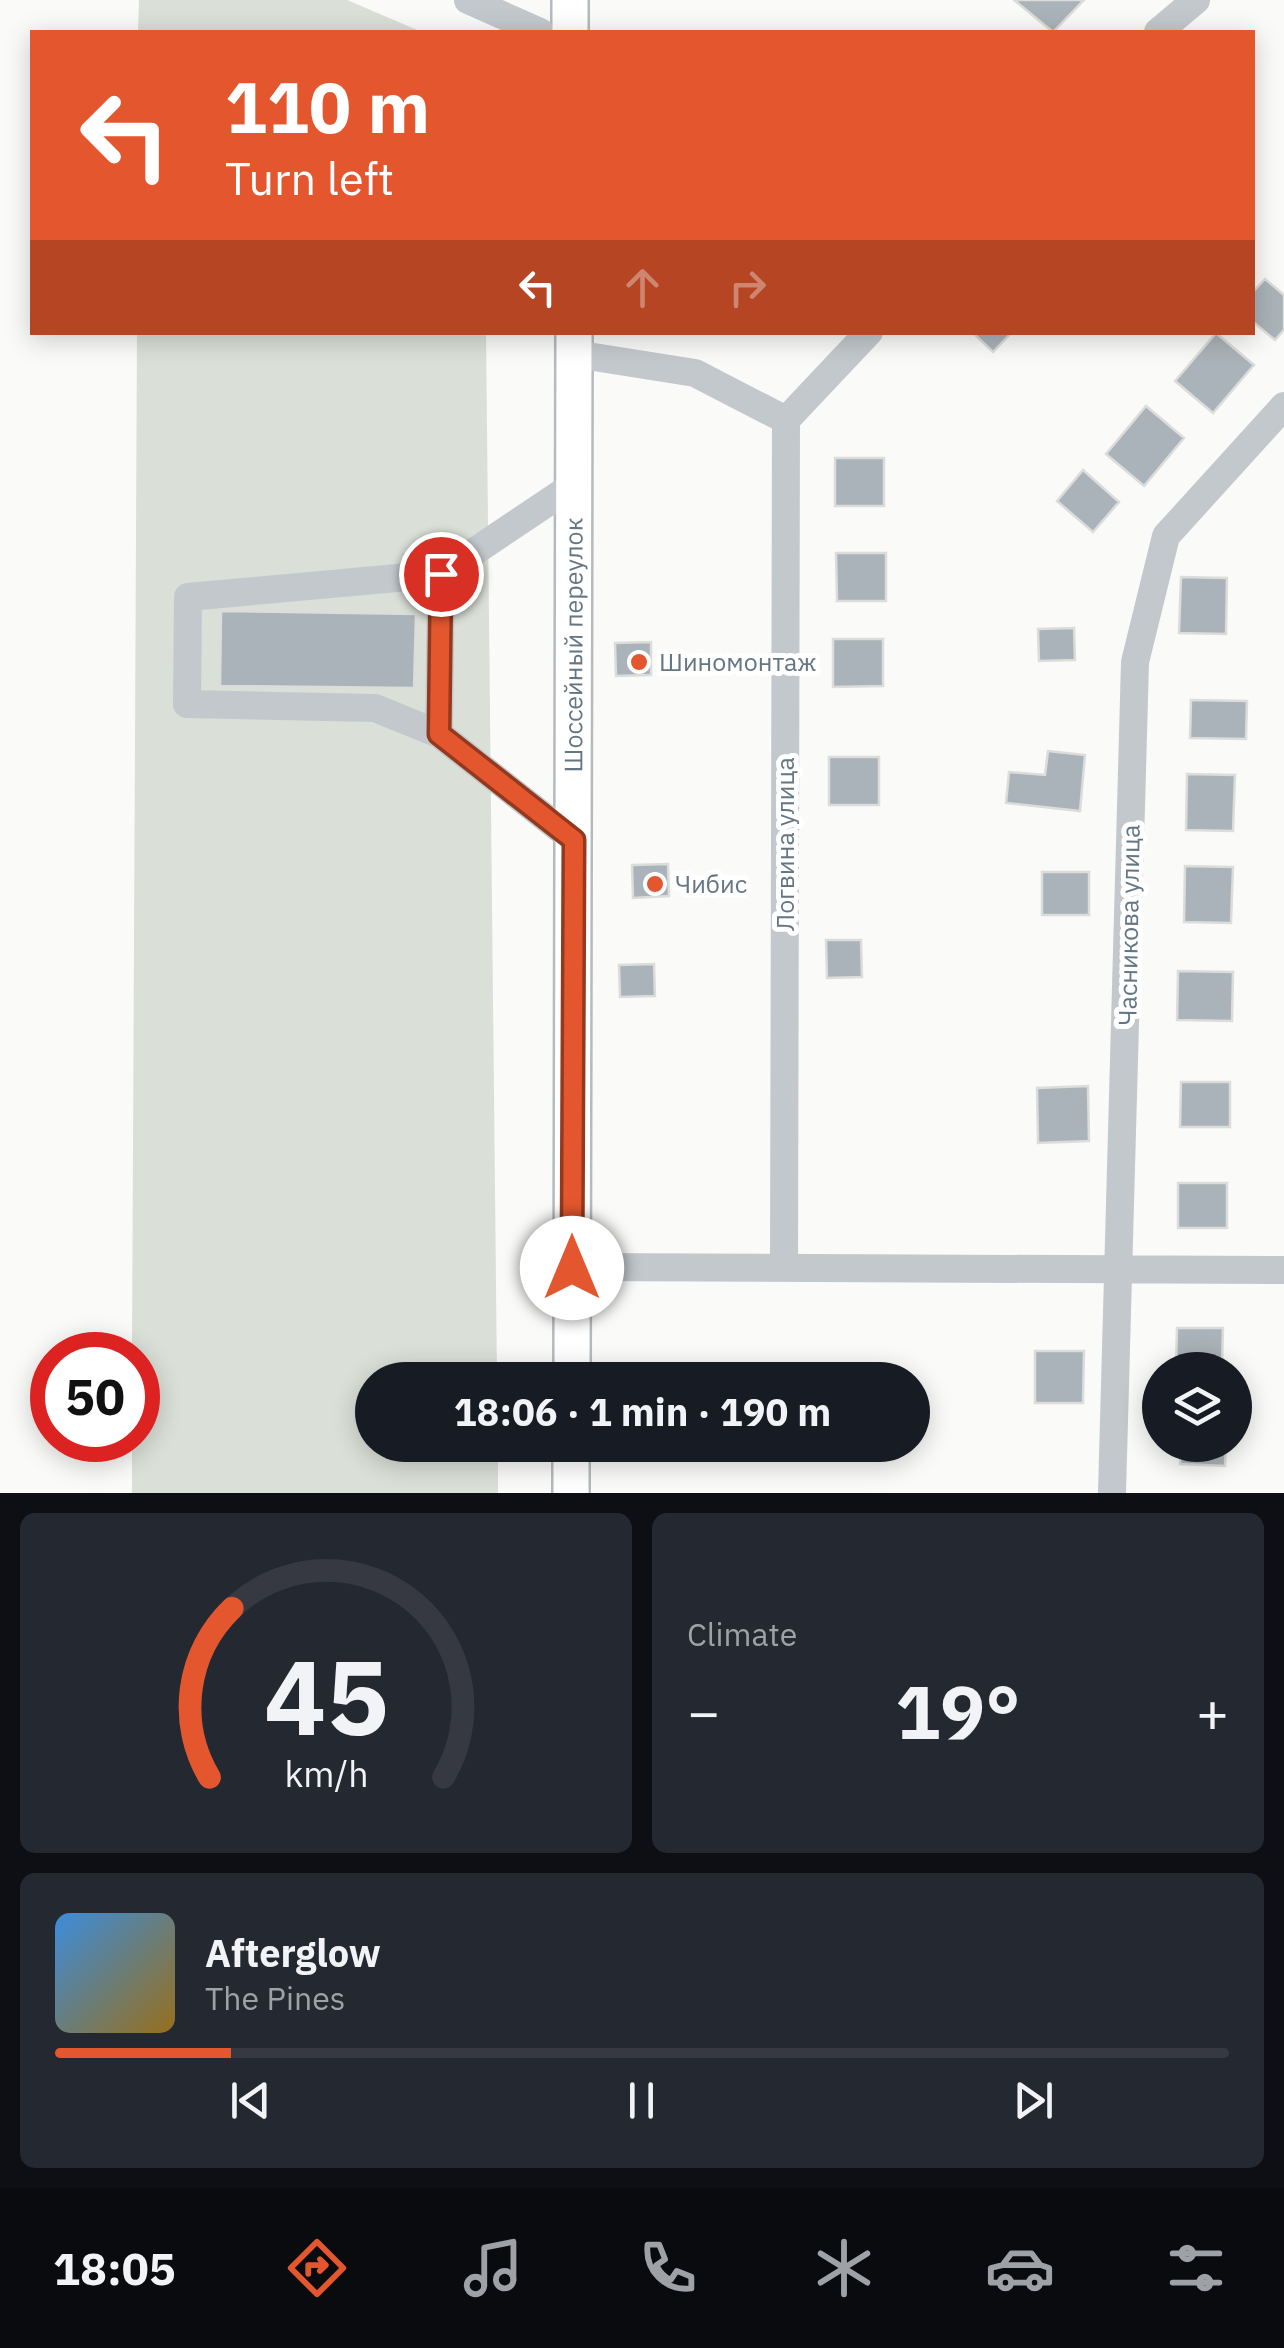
<!DOCTYPE html>
<meta charset="utf-8">
<style>
:root{--surface:#171b24;--page:#242831;--text:#f1f3f6;--muted:#9ea1a6;--line:#363941;--accent:#e4572e}
body{margin:0;font-family:"IBM Plex Sans",sans-serif;background:var(--page);color:var(--text);height:100vh;display:flex;flex-direction:column;font-size:38px;white-space:nowrap}
*{box-sizing:border-box;margin:0}
p{font-size:32px;color:var(--muted)}
.icon{flex:none;width:55px;height:55px;fill:none;stroke:currentColor;stroke-width:2;stroke-linecap:round;stroke-linejoin:round}
.map{position:relative;height:1493px;overflow:hidden}
.sheet{display:flex;flex-direction:column;gap:20px;padding:20px;background:#0d0f14;flex:1}
.sheet>*{flex:none}
.top-card{position:absolute;left:30px;top:30px;width:1225px;height:305px;border-radius:0px;box-shadow:0 5px 25px #0003;background:#e4572e;color:#fff;overflow:hidden}
.fabs{position:absolute;left:1142px;top:1352px;display:grid;gap:20px}
.fabs a{display:grid;place-items:center;width:110px;height:110px;border-radius:50%;background:var(--surface);box-shadow:0 5px 25px #0003;font-size:50px}
.speed{position:absolute;left:30px;top:1332px;display:flex;gap:20px;font-size:50px;font-weight:700;text-align:center}
.speed>*{display:grid;place-content:center;width:130px;height:130px;border-radius:50%;background:var(--surface);box-shadow:0 5px 25px #0003;line-height:1}
.speed .limit{border:15px solid #d22;background:#fff;color:#111}
.pin{position:absolute;display:grid;place-items:center;width:85px;height:85px;color:#fff;margin:-42px;border:5px solid #fff;border-radius:50%;box-shadow:0 2px 10px #0007}
.me{position:absolute;width:110px;margin:-55px;rotate:0deg;stroke-linejoin:round;filter:drop-shadow(0 0 8px #0008)}
.turn{display:flex;align-items:center;gap:35px;height:210px;padding:0 30px;font-size:45px}
.turn .icon{width:130px;height:130px;stroke-width:2.5}
.turn b{display:block;font-size:70px;line-height:85px}
.lanes{display:flex;align-items:center;height:95px;padding:0 30px;background:#0003;justify-content:center;gap:50px;direction:ltr}
.lanes .off{opacity:.35}
.big{font-size:75px;font-weight:800;line-height:1.1}
.sheet .tile{flex:1;display:flex;flex-direction:column;justify-content:center;gap:15px;min-width:0;padding:0 35px;border-radius:15px;background:var(--page)}
.sheet .dial{align-items:center;gap:0}
.dial svg{height:260px;overflow:visible;fill:none;stroke:var(--line);stroke-width:7;stroke-linecap:round;text-anchor:middle}
.dial text{fill:var(--text);stroke:none}
.song{display:flex;align-items:center;gap:30px}
.cover{width:120px;height:120px;border-radius:15px;background:linear-gradient(135deg,hsl(210 70% 55%),hsl(40 70% 35%))}
.played{height:10px;border-radius:5px;background:linear-gradient(90deg,var(--accent) 15%,var(--line) 15%)}
.keys{display:flex;justify-content:space-around;direction:ltr}
.heat{display:flex;justify-content:space-between;align-items:center;font-size:55px;direction:ltr}
.sheet .tiles{flex:1;display:grid;gap:20px;grid-template-columns:1fr 1fr}
.tile:last-child{grid-column:span 2}
.trip{position:absolute;left:355px;top:1362px;width:575px;height:100px;border-radius:50px;background:var(--surface);box-shadow:0 5px 25px #0003;font-weight:800;line-height:100px;text-align:center}
.tabs{display:flex;height:160px;justify-content:space-around;align-items:center;background:#090b0e;color:var(--muted)}
.tabs .icon{width:70px;height:70px}
.tabs .on{color:var(--accent)}
.tabs b{font-size:45px;color:var(--text)}
.map>svg:first-child{display:block}
.green{fill:#dadfd7}
.building{fill:#aab3b9;stroke:#dcdcda;stroke-width:2.5}
.lines{fill:none;stroke-linecap:round;stroke-linejoin:round}
.major-casing{stroke:#b5babe;stroke-width:40}
.minor{stroke:#c3c8cc;stroke-width:28}
.major{stroke:#fff;stroke-width:35}
.route-casing{stroke:#94391e;stroke-width:25}
.route{stroke:#e4572e;stroke-width:18}
.poi-dot{fill:#e4572e;stroke:#fff;stroke-width:4}
.labels{text-anchor:middle;stroke-width:10;stroke-linejoin:round;paint-order:stroke}
.street-label{font-size:25px;fill:#657683;stroke:#fff}
.poi-label{font-size:25px;fill:#657683;stroke:#fff;text-anchor:start}
</style>
<div class="map">
<svg width="1284" height="1493" viewBox="0 0 1284 1493">
<rect width="100%" height="100%" fill="#fafaf8"/>
<path class="green" d="M139,0H347L422,32H138Z
M137,333H486L497,1380H372V1445H498V1493H132V1440H138V1355H132Z"/>
<path class="building" d="M1014,0H1084L1053,32Z
M1265,279L1284,295V330L1275,340L1252,321V293Z
M972,332H1012L993,352Z
M1216,333L1254,365L1213,413L1175,381Z
M1146,406L1184,438L1144,486L1106,454Z
M835,458H884V506H835Z
M1083,470L1119,502L1093,532L1057,501Z
M836,553H886V601H837Z
M1181,577L1227,578L1226,634L1179,633Z
M221,611L416,614L414,688L220,686Z
M1074,628L1075,660L1039,661L1038,629Z
M833,639H883V686L833,687Z
M651,642V675L616,676L615,643Z
M1191,700L1247,701L1246,739L1190,738Z
M1048,751L1085,755L1080,811L1006,803L1009,772L1045,775Z
M829,757H879V805H829Z
M1187,774L1235,775L1233,831L1186,830Z
M668,864L669,896L633,898L632,865Z
M1185,866L1233,867L1231,923L1184,922Z
M1042,872H1089V915H1042Z
M826,940H861L862,977L827,978Z
M654,964L655,996L620,997L619,965Z
M1178,971L1233,972L1232,1021L1177,1020Z
M1181,1082H1230V1127H1180Z
M1088,1086L1089,1141L1038,1143L1037,1088Z
M1178,1183H1227V1228H1178Z
M1177,1328H1223L1222,1366H1176Z
M1035,1351H1084L1083,1403H1035Z
M1181,1445H1226L1225,1466L1180,1464Z"/>
<g class="lines">
<defs>
<g id="major">
<path d="M570,0V32"/>
<path id="s1" d="M572,1380L574,332"/>
<path d="M571,1493V1445"/>
</g>
</defs>
<use href="#major" class="major-casing"/>
<path class="minor" d="M468,0L540,32
M1158,32L1196,0
M575,354L695,373L786,420L869,332
M439,734L441,574
M574,840L439,734L375,708L187,704L188,597L441,574L575,484
M572,1267L1284,1270
M784,1267L786,420
M1112,1493L1135,662L1166,536L1284,406"/>
<use href="#major" class="major"/>
</g>
<g class="lines">
<defs>
<path id="route" d="M441,574L439,734L574,840L572,1268"/>
</defs>
<use href="#route" class="route-casing"/>
<use href="#route" class="route"/>
</g>
<g class="poi-dot">
<circle cx="639" cy="662" r="10"/>
<circle cx="655" cy="884" r="10"/>
</g>
<g class="labels">
<g class="street-label">
<text dy="9" stroke="none"><textPath href="#s1" startOffset="735">Шоссейный переулок</textPath></text>
<text transform="translate(785 844) rotate(-90)" y="9">Логвина улица</text>
<text transform="translate(1129 925) rotate(-89)" y="9">Часникова улица</text>
</g>
<g class="poi-label">
<text x="659" y="671">Шиномонтаж</text>
<text x="675" y="893">Чибис</text>
</g>
</g>
</svg>
<div class="fabs">
<a><svg class="icon" aria-label="layers" viewBox="0 0 24 24"><path d="M12 4l9 5-9 5-9-5zM3 14l9 5 9-5"/></svg></a>
</div>
<div class="speed"><div class="limit">50</div></div>
<div class="pin" style="left:441px;top:574px;background:#d93025"><svg class="icon" aria-label="arrive" viewBox="0 0 24 24"><path d="M6 21V4h12l-3 4 3 4H6"/></svg></div>
<svg class="me" style="left:572px;top:1268px" viewBox="-20 -20 40 40"><circle r="19" fill="#fff"/><path d="M0-13L10 11 0 6-10 11z" fill="#e4572e"/></svg>
<div class="trip">18:06 · 1 min · 190 m</div>
<div class="top-card">
<div class="turn"><svg class="icon" aria-label="left" viewBox="0 0 24 24"><path d="M17 20v-9H6M10 6l-5 5 5 5"/></svg><div><b>110 m</b>Turn left</div></div>
<div class="lanes"><svg class="icon" aria-label="left" viewBox="0 0 24 24"><path d="M17 20v-9H6M10 6l-5 5 5 5"/></svg><svg class="icon off" aria-label="ahead" viewBox="0 0 24 24"><path d="M12 20V5M6 11l6-6 6 6"/></svg><svg class="icon off" aria-label="right" viewBox="0 0 24 24"><path d="M7 20v-9h11M14 6l5 5-5 5"/></svg></div>
</div>
</div>
<section class="sheet">
<div class="tiles">
<div class="tile dial"><svg viewBox="0 0 100 80">
<path d="M14 69A42 42 0 1 1 86 69"/>
<path d="M14 69A42 42 0 0 1 21 17" stroke="#e4572e"/>
<text x="50" y="56" font-size="32" font-weight="700">45</text>
<text x="50" y="72" font-size="11">km/h</text>
</svg></div>
<div class="tile"><p>Climate</p>
<div class="heat"><a>−</a><b class="big">19°</b><a>+</a></div>
</div>
<div class="tile">
<div class="song"><i class="cover"></i><div><b>Afterglow</b><p>The Pines</p></div></div>
<div class="played"></div>
<div class="keys"><svg class="icon" aria-label="previous" viewBox="0 0 24 24"><path d="M18 5L8 12l10 7zM5 5v14"/></svg><svg class="icon" aria-label="pause" viewBox="0 0 24 24"><path d="M8 5v14M16 5v14"/></svg><svg class="icon" aria-label="next" viewBox="0 0 24 24"><path d="M6 5l10 7-10 7zM19 5v14"/></svg></div>
</div>
</div>
</section>
<nav class="tabs">
<b>18:05</b>
<svg class="icon on" aria-label="directions" viewBox="0 0 24 24"><path d="M12 3l9 9-9 9-9-9zM9 14v-3h6M13 9l2 2-2 2"/></svg>
<svg class="icon" aria-label="music" viewBox="0 0 24 24"><path d="M9 18V5l10-2v13"/><circle cx="6" cy="18" r="3"/><circle cx="16" cy="16" r="3"/></svg>
<svg class="icon" aria-label="phone" viewBox="0 0 24 24"><path d="M5 4h4l2 5-3 2q2 4 5 5l2-3 5 2v4C11 20 4 13 5 4z"/></svg>
<svg class="icon" aria-label="climate" viewBox="0 0 24 24"><path d="M12 3v18M4 7l16 10M4 17L20 7"/></svg>
<svg class="icon" aria-label="car" viewBox="0 0 24 24"><path d="M5 17H2v-5l4-1 3-4h7l3 4 3 1v5h-3M9 17h6M6 11h13"/><circle cx="7" cy="17" r="2"/><circle cx="17" cy="17" r="2"/></svg>
<svg class="icon" aria-label="filters" viewBox="0 0 24 24"><path d="M4 7h16M4 17h16"/><circle cx="9" cy="7" r="2"/><circle cx="15" cy="17" r="2"/></svg>
</nav>
